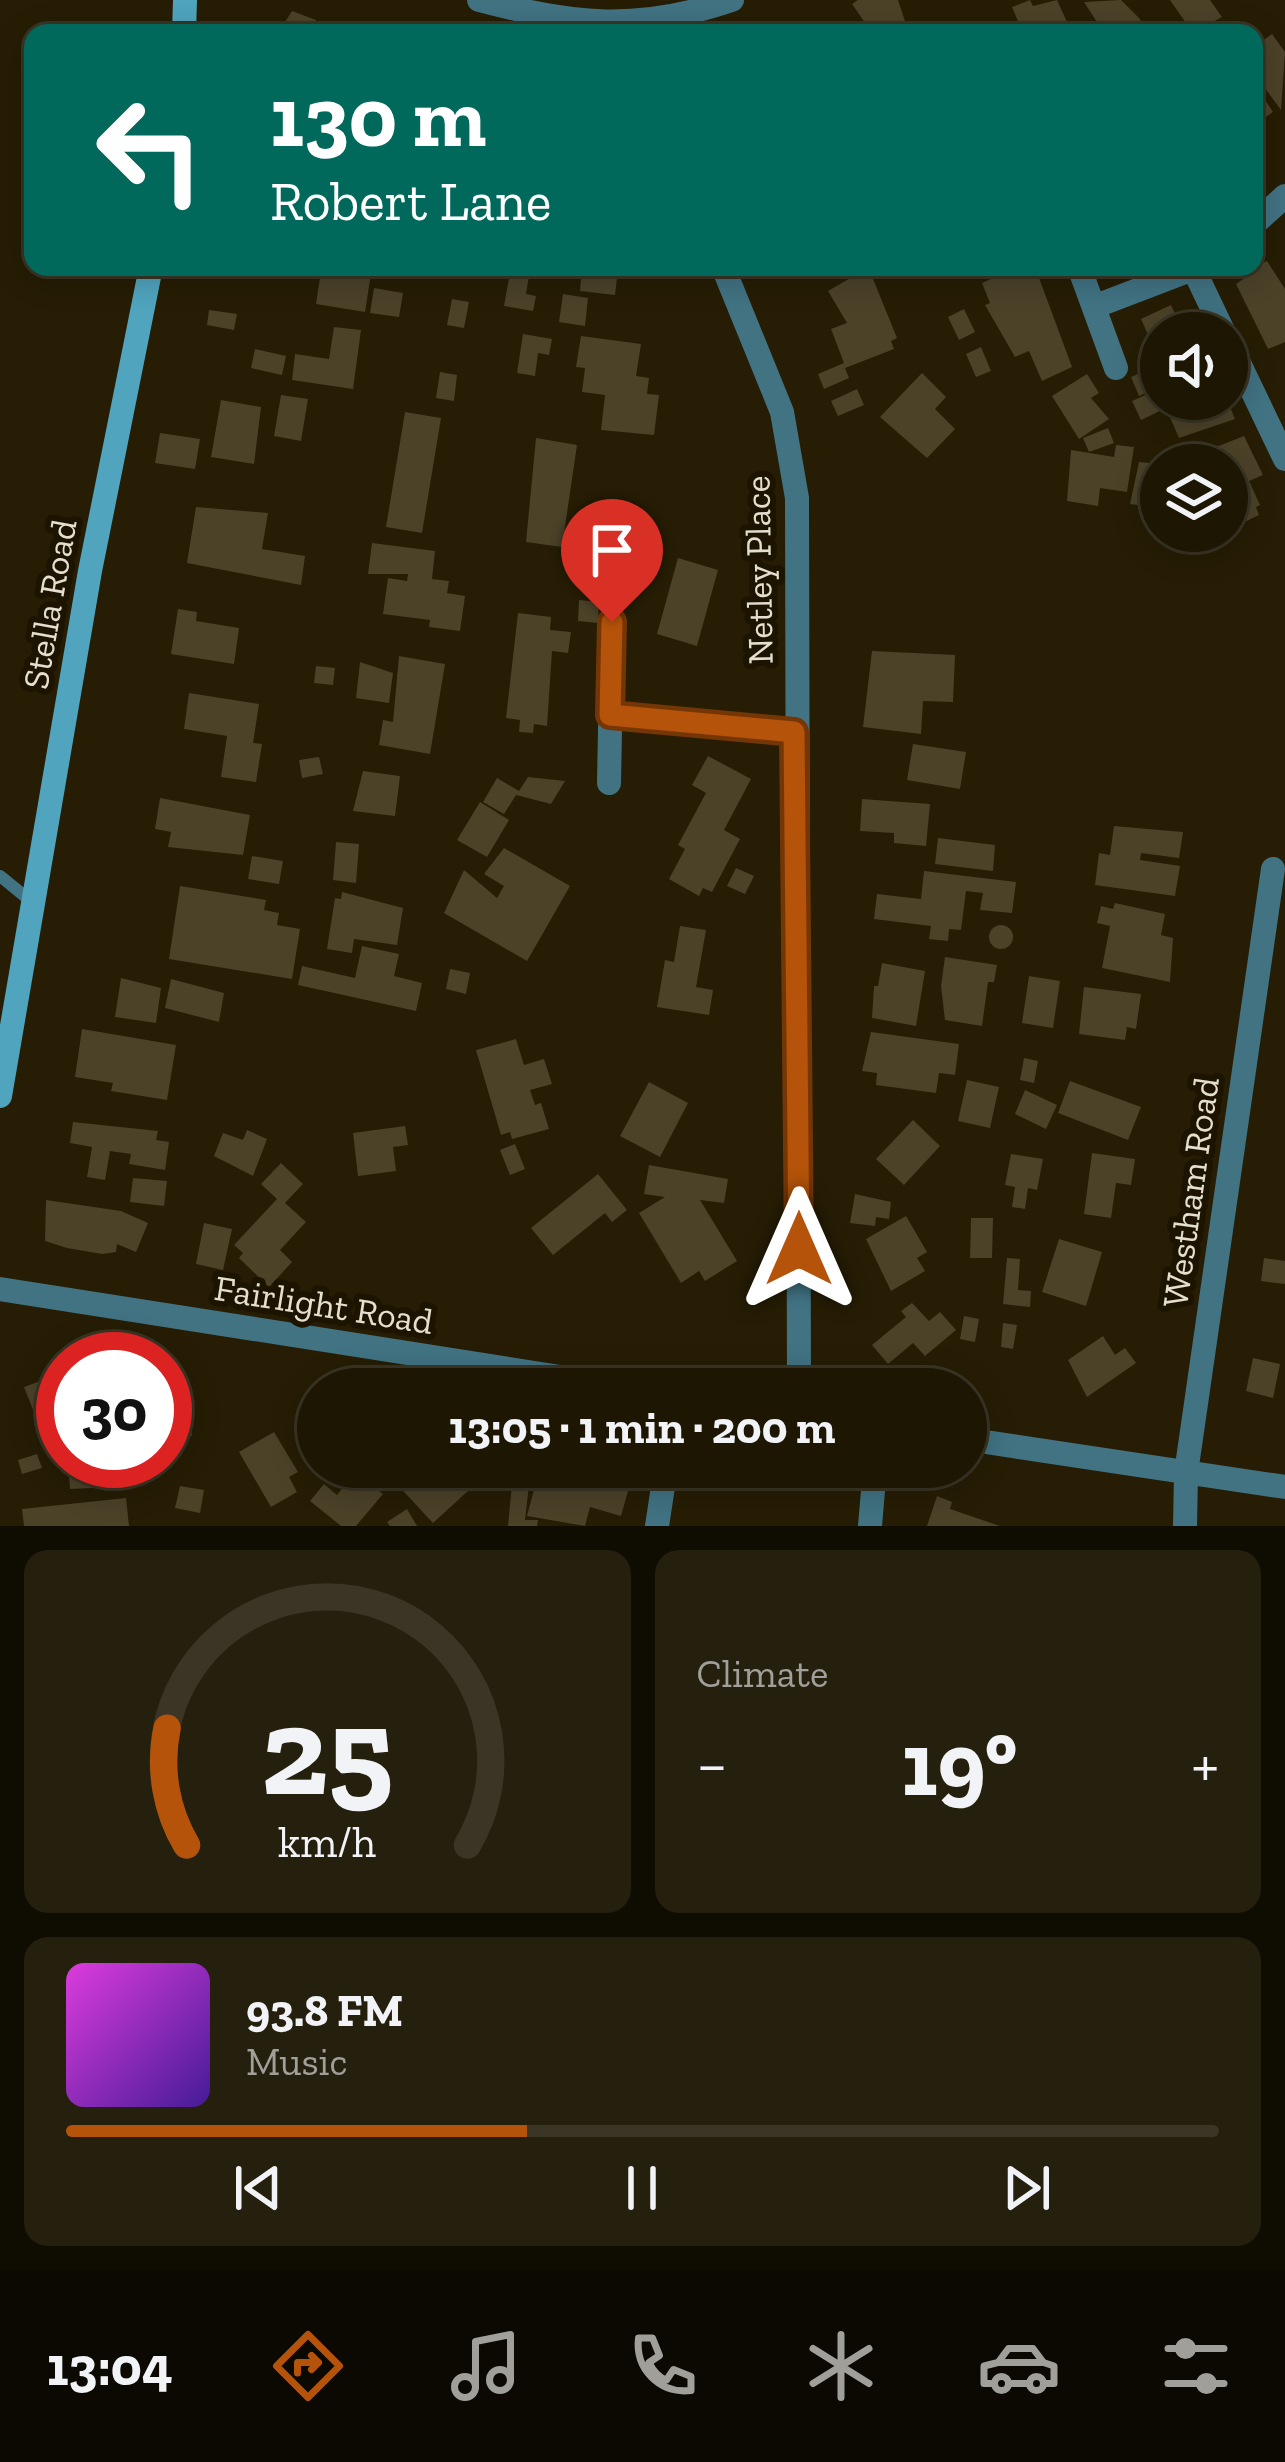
<!DOCTYPE html>
<meta charset="utf-8">
<style>
:root{--surface:#1c1603;--page:#251f0d;--text:#f1f3f6;--muted:#a09f9a;--line:#3a3525;--accent:#b45309}
body{margin:0;font-family:"Zilla Slab",serif;background:var(--page);color:var(--text);height:100vh;display:flex;flex-direction:column;font-size:45px;white-space:nowrap}
*{box-sizing:border-box;margin:0}
p{font-size:39px;color:var(--muted)}
.icon{flex:none;width:66px;height:66px;fill:none;stroke:currentColor;stroke-width:2;stroke-linecap:round;stroke-linejoin:round}
.map{position:relative;height:1526px;overflow:hidden}
.side{display:flex;flex-direction:column;gap:24px;padding:24px;background:#0f0c02;flex:1}
.side>*{flex:none}
.hud{position:absolute;left:24px;top:24px;width:1239px;height:252px;border-radius:24px;box-shadow:0 6px 30px #0003,0 0 0 3px var(--line);background:#00695c;color:#fff;overflow:hidden}
.buttons{position:absolute;left:1140px;top:312px;display:grid;gap:24px}
.buttons a{display:grid;place-items:center;width:108px;height:108px;border-radius:50%;background:var(--surface);box-shadow:0 6px 30px #0003,0 0 0 3px var(--line);font-size:60px}
.speed{position:absolute;left:36px;top:1332px;display:flex;gap:24px;font-size:60px;font-weight:700;text-align:center}
.speed>*{display:grid;place-content:center;width:156px;height:156px;border-radius:50%;background:var(--surface);box-shadow:0 6px 30px #0003,0 0 0 3px var(--line);line-height:1}
.speed .limit{border:18px solid #d22;background:#fff;color:#111}
.pin{position:absolute;display:grid;place-items:center;width:102px;height:102px;color:#fff;margin:-123px -51px;border-radius:50% 50% 50% 0;rotate:-45deg;box-shadow:0 0 12px #0007}
.pin .icon{rotate:45deg}
.me{position:absolute;width:132px;margin:-66px;rotate:0deg;stroke-linejoin:round;filter:drop-shadow(0 0 9px #0008)}
.turn{display:flex;align-items:center;gap:42px;height:252px;padding:0 48px;font-size:54px}
.turn .icon{width:156px;height:156px;stroke-width:2.5}
.turn b{display:block;font-size:84px;line-height:102px}
.big{font-size:90px;font-weight:800;line-height:1.1}
.side .card{flex:1;display:flex;flex-direction:column;justify-content:center;gap:18px;min-width:0;padding:0 42px;border-radius:24px;background:var(--page)}
.side .dial{align-items:center;gap:0}
.dial svg{height:312px;overflow:visible;fill:none;stroke:var(--line);stroke-width:7;stroke-linecap:round;text-anchor:middle}
.dial text{fill:var(--text);stroke:none}
.song{display:flex;align-items:center;gap:36px}
.cover{width:144px;height:144px;border-radius:18px;background:linear-gradient(135deg,hsl(300 70% 55%),hsl(260 70% 35%))}
.played{height:12px;border-radius:6px;background:linear-gradient(90deg,var(--accent) 40%,var(--line) 40%)}
.keys{display:flex;justify-content:space-around;direction:ltr}
.heat{display:flex;justify-content:space-between;align-items:center;font-size:66px;direction:ltr}
.side .tiles{flex:1;display:grid;gap:24px;grid-template-columns:1fr 1fr}
.card:last-child{grid-column:span 2}
.trip{position:absolute;left:297px;top:1368px;width:690px;height:120px;border-radius:60px;background:var(--surface);box-shadow:0 6px 30px #0003,0 0 0 3px var(--line);font-weight:800;line-height:120px;text-align:center}
.menu{display:flex;height:192px;justify-content:space-around;align-items:center;background:#0b0901;color:var(--muted)}
.menu .icon{width:84px;height:84px}
.menu .active{color:var(--accent)}
.menu b{font-size:54px;color:var(--text)}
.map>svg:first-child{display:block}
.building{fill:#4b4228}
.lines{fill:none;stroke-linecap:round;stroke-linejoin:round}
.lane{stroke:#417383;stroke-width:12}
.street{stroke:#417383;stroke-width:24}
.secondary{stroke:#50a4be;stroke-width:24}
.route-casing{stroke:#753606;stroke-width:30}
.route{stroke:#b45309;stroke-width:21}
.labels{text-anchor:middle;stroke-width:12;stroke-linejoin:round;paint-order:stroke}
.street-label{font-size:36px;fill:#e4dfd0;stroke:#1d1400}
</style>
<div class="map">
<svg width="1285" height="1526" viewBox="0 0 1285 1526">
<rect width="100%" height="100%" fill="#261d04"/>
<path class="building" d="M858,0H898L909,33H872L852,4Z
M1030,0L1033,6L1057,0L1072,33H1023L1012,7Z
M1121,0L1139,18L1149,33H1104L1084,2Z
M1170,0H1210L1222,17L1193,33Z
M292,11L316,20L311,33H278Z
M1272,34L1285,52L1281,110L1254,73V47Z
M1254,83L1273,112L1254,125Z
M1267,261L1285,289V342L1268,349L1236,284L1249,275L1247,270Z
M334,267H372L365,312L316,304L321,271L333,272Z
M511,267L530,270L526,294L536,296L533,311L504,306Z
M582,267L618,270L615,295L580,291Z
M1018,267H1035L1072,367L1042,381L1029,351L1015,357L985,305L990,303L982,283Z
M864,270L871,274L897,338L891,341L894,349L845,368L849,378L824,389L818,374L844,363L831,329L847,323L828,291Z
M374,288L403,293L399,317L370,313Z
M563,294L588,298L585,326L559,322Z
M452,299L469,302L464,328L447,325Z
M1171,305L1184,333H1161V386L1139,396L1131,377L1161,364L1141,319Z
M964,309L975,332L959,340L948,317Z
M209,310L237,314L234,330L207,325Z
M334,327L361,330L353,389L292,380L295,354L329,359Z
M523,334L552,339L549,355L538,353L535,376L517,373Z
M581,336L641,344L636,376L649,378L647,394L659,395L654,435L601,430L605,395L582,392L585,368L576,367Z
M981,347L991,371L976,377L966,354Z
M255,349L286,356L282,375L251,368Z
M440,372L457,375L454,401L436,398Z
M922,373L946,397L935,409L955,429L927,458L880,417Z
M1087,374L1099,393L1091,398L1109,419L1079,439L1052,396Z
M1161,388V399H1227L1235,419L1179,438L1166,408L1141,420L1132,401Z
M857,389L864,405L838,416L831,401Z
M281,395L308,399L301,441L274,436Z
M221,400L261,407L254,464L211,457Z
M405,412L441,418L422,533L386,527Z
M1108,428L1114,443L1089,452L1083,438Z
M160,433L200,439L195,469L155,463Z
M1244,436L1263,475L1249,481L1260,505L1256,507L1259,515L1234,527L1227,519V465H1208L1211,449Z
M536,438L577,445L562,547L526,542Z
M1116,445L1134,447L1127,492L1100,488L1098,506L1067,501L1071,450L1114,457Z
M1139,462L1161,464V508L1130,504Z
M196,507L268,513L262,549L305,556L301,585L187,563Z
M372,543L435,551L432,579L449,581L447,593L465,596L460,631L429,627L430,620L383,614L388,578L407,581L408,574H368Z
M678,558L718,570L697,646L657,634Z
M579,600L599,602L598,623L578,621Z
M178,609L197,612L196,621L239,628L234,664L171,654Z
M518,613L551,617L550,630L571,632L568,653L552,651L547,726L534,724L533,733L519,732L520,720L506,718Z
M872,651L955,655L953,702L923,701L921,734L863,727Z
M399,656L445,664L430,754L379,745L383,720L393,722Z
M360,662L393,673L389,703L356,698Z
M316,666L335,668L333,685L314,683Z
M189,693L259,704L253,743L262,744L256,782L221,777L227,736L184,729Z
M913,744L966,752L960,789L907,780Z
M708,756L751,779L724,830L740,839L712,892L703,888L699,896L669,879L685,849L678,845L706,793L692,785Z
M319,757L323,774L302,778L299,760Z
M363,771L400,776L395,816L353,811Z
M528,777L565,781L551,804L516,795L504,814L483,802L497,778L519,791Z
M160,798L250,815L243,855L168,847L171,832L155,829Z
M862,799L930,804L926,846L894,843V833L860,831Z
M480,802L509,820L487,857L457,840Z
M1114,826L1183,832L1179,858L1141,853L1140,860L1180,866L1175,896L1095,885L1099,853L1110,855Z
M938,838L995,845L993,871L935,864Z
M336,842L359,844L356,883L333,880Z
M504,848L570,886L527,961L444,913L464,870L497,898L504,886L484,874Z
M252,856L283,861L279,884L248,879Z
M736,868L754,876L745,894L727,886Z
M924,871L1016,882L1012,913L980,910L983,893L966,891L961,930L949,929L948,941L929,939L931,926L874,919L877,894L921,899Z
M180,886L266,900L264,910L279,913L277,925L300,929L292,979L169,959Z
M342,892L403,908L397,945L354,939L352,953L327,949L335,898L341,899Z
M1115,903L1165,914L1161,935L1173,938L1170,982L1102,968L1110,926L1097,923L1101,906L1113,909Z
M989 937a12 12 0 1 1 24 0a12 12 0 1 1-24 0Z
M680,926L706,930L696,987L713,990L709,1015L657,1007L665,960L674,962Z
M362,946L399,954L394,976L422,983L416,1011L298,985L302,966L355,978Z
M945,957L997,965L994,982H988L982,1026L945,1020L941,986Z
M882,963L925,971L916,1026L872,1018L874,986H878Z
M450,969L470,973L466,994L446,989Z
M1029,976L1060,981L1053,1028L1022,1023Z
M121,978L161,988L156,1023L115,1017Z
M171,979L224,993L219,1022L165,1008Z
M1084,987L1141,994L1136,1029L1127,1027L1125,1040L1079,1034Z
M82,1029L176,1045L167,1100L111,1091L113,1083L75,1077Z
M871,1032L959,1044L955,1075L939,1073L936,1093L876,1085L877,1073L862,1071Z
M516,1039L524,1065L544,1059L552,1084L530,1090L535,1105L541,1103L549,1129L512,1139L510,1132L501,1135L476,1050Z
M1024,1058L1038,1061L1034,1083L1020,1080Z
M967,1080L999,1087L990,1128L958,1121Z
M1070,1081L1141,1107L1128,1140L1058,1113Z
M649,1082L688,1103L660,1157L620,1136Z
M1025,1090L1057,1105L1046,1129L1015,1114Z
M913,1120L940,1146L904,1185L876,1159Z
M73,1122L158,1131L156,1140L169,1142L165,1170L129,1164L131,1154L110,1151L105,1180L87,1177L92,1147L70,1143Z
M405,1126L408,1145L393,1147L396,1171L358,1176L353,1133Z
M247,1130L267,1139L253,1176L214,1156L223,1133L243,1140Z
M515,1144L525,1169L510,1175L500,1150Z
M1092,1153L1135,1159L1131,1185L1116,1183L1111,1218L1084,1214Z
M1011,1154L1043,1159L1037,1190L1028,1188L1025,1209L1012,1207L1015,1187L1005,1185Z
M281,1163L303,1184L285,1203L306,1222L280,1250L292,1262L269,1287L239,1258L243,1253L234,1245L277,1199L261,1184Z
M649,1165L728,1179L724,1203L700,1200L737,1261L705,1281L699,1271L681,1283L639,1213L665,1197L644,1194Z
M598,1174L627,1210L612,1222L605,1213L553,1255L531,1228Z
M133,1178L167,1181L164,1206L130,1202Z
M855,1194L891,1202L889,1219L876,1217L875,1226L850,1223Z
M46,1200L121,1211L148,1223L136,1252L117,1244L116,1252L102,1254L67,1248L45,1241Z
M906,1216L927,1252L917,1258L925,1271L891,1291L866,1239Z
M971,1218H993L992,1258H970Z
M204,1223L232,1229L223,1270L196,1264Z
M1059,1239L1102,1252L1086,1306L1042,1292Z
M1007,1258L1020,1259L1018,1290L1031,1291L1030,1307L1003,1304Z
M1264,1258L1285,1261V1284L1261,1281Z
M912,1303L929,1321L940,1312L956,1330L925,1356L913,1343L888,1364L872,1345L906,1317L901,1311Z
M964,1316L979,1319L975,1342L960,1339Z
M1003,1323L1017,1325L1013,1349L1001,1347Z
M1103,1336L1115,1355L1125,1348L1136,1363L1087,1397L1068,1360Z
M1253,1358L1280,1364L1273,1398L1246,1391Z
M57,1375L63,1391V1447L50,1452L24,1387Z
M188,1411L192,1436L165,1440V1415Z
M274,1432L298,1472L289,1477L297,1492L271,1507L239,1452Z
M37,1454L42,1468L22,1474L18,1460Z
M68,1461H119V1467H130L132,1486L70,1489Z
M360,1467L386,1471L374,1487L383,1494L356,1526H341L310,1501L324,1484L337,1495Z
M407,1467L422,1476L429,1471L440,1482L457,1467H470L481,1479L433,1523L393,1480Z
M540,1467H593L590,1480L628,1491L621,1516L590,1507L585,1526L527,1516Z
M513,1474L530,1476L525,1520H538L537,1526H508Z
M180,1486L204,1490L200,1513L175,1508Z
M937,1496L952,1502L950,1509L1000,1526H927Z
M126,1498L129,1526H24L22,1509Z
M407,1509L417,1526H390L387,1522Z"/>
<g class="lines">
<path class="lane" d="M0,876L32,902"/>
<path class="street" d="M479,0C573,25 638,32 732,0
M1254,224L1285,196
M723,267L782,412L797,498L799,1389
M1079,267L1116,368
M1194,270L1224,333
M1096,306L1198,267
M1227,338L1285,459
M610,715L795,732
M609,783L612,622
M0,1289L636,1389
M966,1439L1285,1487
M657,1526L666,1467
M870,1526L875,1467
M1185,1526L1186,1473L1273,869"/>
<path class="secondary" d="M184,33L185,0
M0,1096L90,571L151,267"/>
</g>
<g class="lines">
<defs>
<path id="route" d="M612,622L610,715L794,732L799,1249"/>
</defs>
<use href="#route" class="route-casing"/>
<use href="#route" class="route"/>
</g>
<g class="labels">
<g class="street-label">
<text transform="translate(758 570) rotate(-91)" y="13">Netley Place</text>
<text transform="translate(49 604) rotate(-80)" y="13">Stella Road</text>
<text transform="translate(1190 1192) rotate(-82)" y="13">Westham Road</text>
<text transform="translate(324 1304) rotate(9)" y="13">Fairlight Road</text>
</g>
</g>
</svg>
<div class="buttons">
<a><svg class="icon" aria-label="sound" viewBox="0 0 24 24"><path d="M4 9h4l5-4v14l-5-4H4zM17 9q2 3 0 6"/></svg></a>
<a><svg class="icon" aria-label="layers" viewBox="0 0 24 24"><path d="M12 4l9 5-9 5-9-5zM3 14l9 5 9-5"/></svg></a>
</div>
<div class="speed"><div class="limit">30</div></div>
<div class="pin" style="left:612px;top:622px;background:#d93025"><svg class="icon" aria-label="arrive" viewBox="0 0 24 24"><path d="M6 21V4h12l-3 4 3 4H6"/></svg></div>
<svg class="me" style="left:799px;top:1249px" viewBox="-20 -20 40 40"><path d="M0-17L14 15 0 8-14 15z" fill="#b45309" stroke="#fff" stroke-width="4"/></svg>
<div class="trip">13:05 · 1 min · 200 m</div>
<div class="hud">
<div class="turn"><svg class="icon" aria-label="left" viewBox="0 0 24 24"><path d="M17 20v-9H6M10 6l-5 5 5 5"/></svg><div><b>130 m</b>Robert Lane</div></div>
</div>
</div>
<section class="side">
<div class="tiles">
<div class="card dial"><svg viewBox="0 0 100 80">
<path d="M14 69A42 42 0 1 1 86 69"/>
<path d="M14 69A42 42 0 0 1 9 39" stroke="#b45309"/>
<text x="50" y="56" font-size="32" font-weight="700">25</text>
<text x="50" y="72" font-size="11">km/h</text>
</svg></div>
<div class="card"><p>Climate</p>
<div class="heat"><a>−</a><b class="big">19°</b><a>+</a></div>
</div>
<div class="card">
<div class="song"><i class="cover"></i><div><b>93.8 FM</b><p>Music</p></div></div>
<div class="played"></div>
<div class="keys"><svg class="icon" aria-label="previous" viewBox="0 0 24 24"><path d="M18 5L8 12l10 7zM5 5v14"/></svg><svg class="icon" aria-label="pause" viewBox="0 0 24 24"><path d="M8 5v14M16 5v14"/></svg><svg class="icon" aria-label="next" viewBox="0 0 24 24"><path d="M6 5l10 7-10 7zM19 5v14"/></svg></div>
</div>
</div>
</section>
<nav class="menu">
<b>13:04</b>
<svg class="icon active" aria-label="directions" viewBox="0 0 24 24"><path d="M12 3l9 9-9 9-9-9zM9 14v-3h6M13 9l2 2-2 2"/></svg>
<svg class="icon" aria-label="music" viewBox="0 0 24 24"><path d="M9 18V5l10-2v13"/><circle cx="6" cy="18" r="3"/><circle cx="16" cy="16" r="3"/></svg>
<svg class="icon" aria-label="phone" viewBox="0 0 24 24"><path d="M5 4h4l2 5-3 2q2 4 5 5l2-3 5 2v4C11 20 4 13 5 4z"/></svg>
<svg class="icon" aria-label="climate" viewBox="0 0 24 24"><path d="M12 3v18M4 7l16 10M4 17L20 7"/></svg>
<svg class="icon" aria-label="car" viewBox="0 0 24 24"><path d="M5 17H2v-5l4-1 3-4h7l3 4 3 1v5h-3M9 17h6M6 11h13"/><circle cx="7" cy="17" r="2"/><circle cx="17" cy="17" r="2"/></svg>
<svg class="icon" aria-label="filters" viewBox="0 0 24 24"><path d="M4 7h16M4 17h16"/><circle cx="9" cy="7" r="2"/><circle cx="15" cy="17" r="2"/></svg>
</nav>
